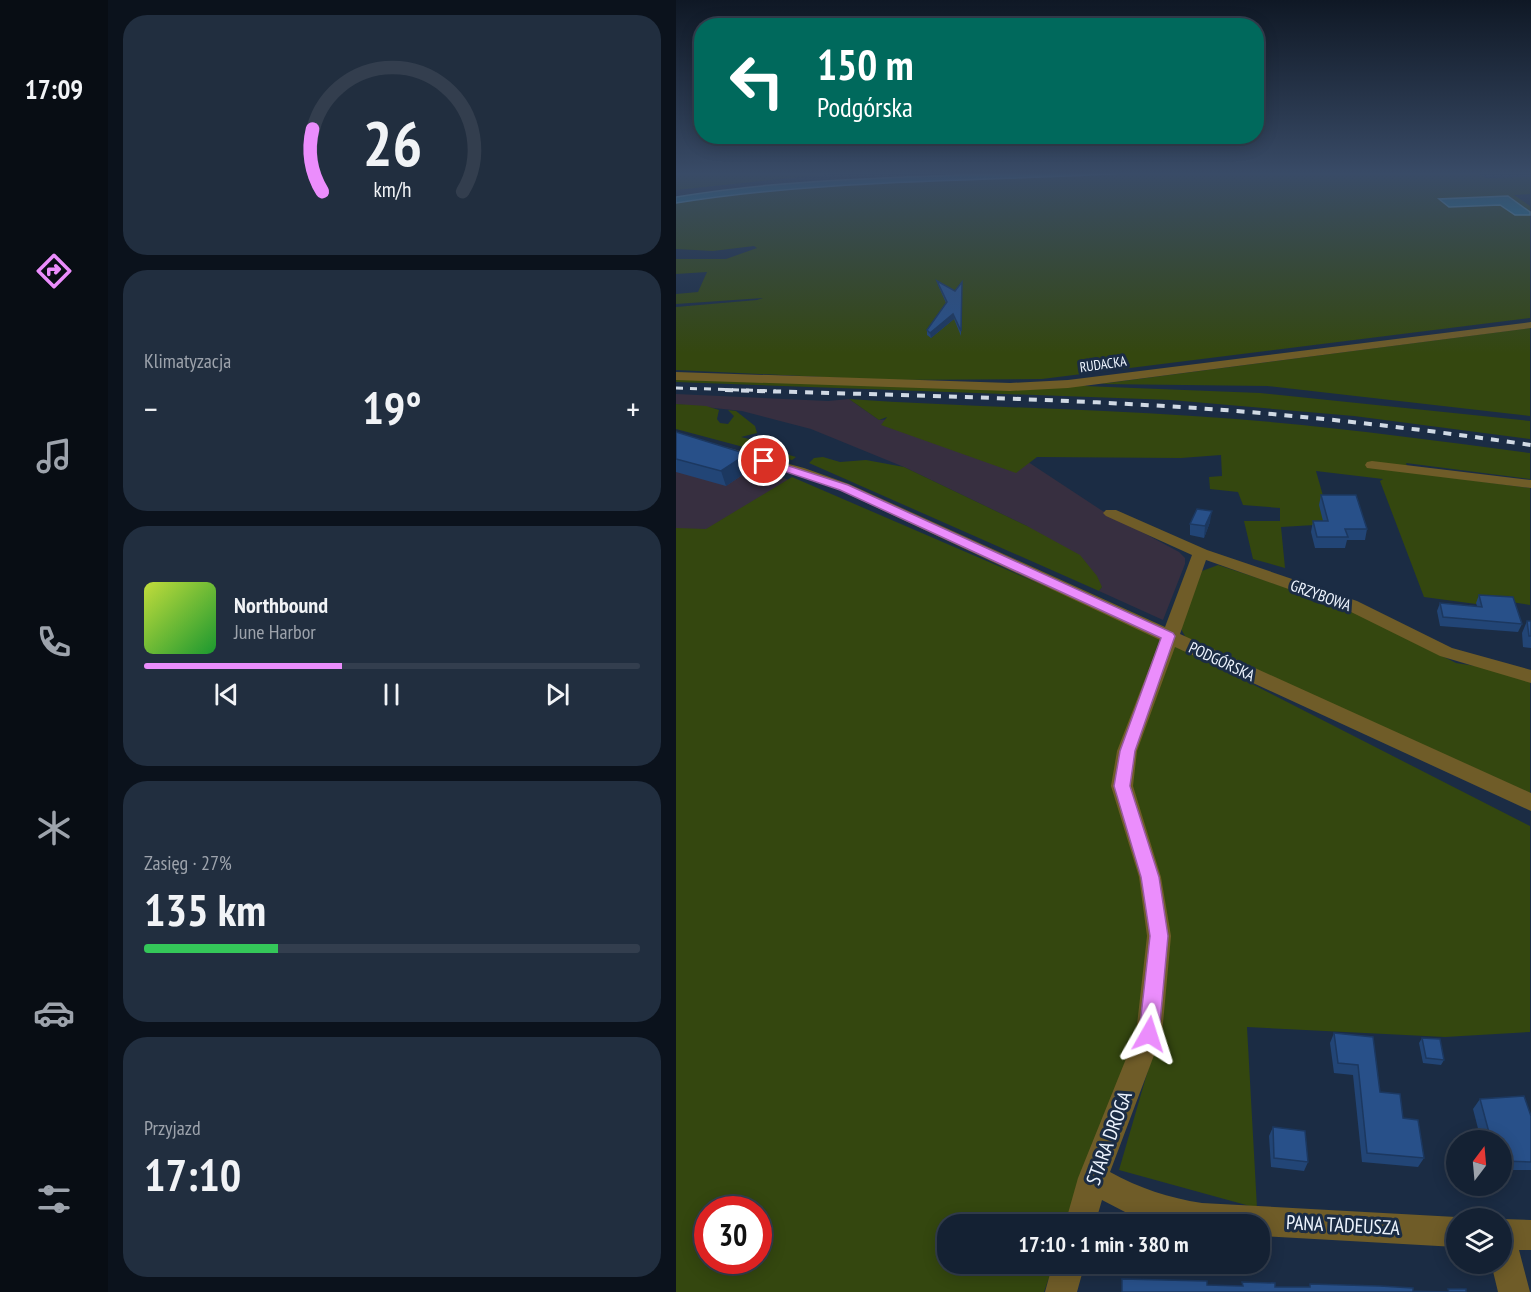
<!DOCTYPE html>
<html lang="pl">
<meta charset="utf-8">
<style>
:root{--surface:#142133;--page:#212e3f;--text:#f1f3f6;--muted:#9da3ac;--line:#333e4e;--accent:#eb8dfc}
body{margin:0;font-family:"PT Sans Narrow",sans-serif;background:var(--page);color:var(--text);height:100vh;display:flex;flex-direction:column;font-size:22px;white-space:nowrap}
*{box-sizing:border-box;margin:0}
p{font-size:20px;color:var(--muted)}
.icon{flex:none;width:33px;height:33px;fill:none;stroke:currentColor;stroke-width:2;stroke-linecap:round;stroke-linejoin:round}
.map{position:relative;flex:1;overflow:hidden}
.sheet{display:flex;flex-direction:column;gap:15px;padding:15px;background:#0b121c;width:568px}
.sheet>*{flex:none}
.banner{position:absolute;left:18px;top:18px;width:570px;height:126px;border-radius:24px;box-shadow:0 3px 15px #0003,0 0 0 2px var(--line);background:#00695c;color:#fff;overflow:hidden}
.needle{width:39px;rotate:16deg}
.fabs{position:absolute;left:770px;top:1130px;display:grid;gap:12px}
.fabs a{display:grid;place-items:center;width:66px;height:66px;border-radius:50%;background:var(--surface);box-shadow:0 3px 15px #0003,0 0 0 2px var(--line);font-size:30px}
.speed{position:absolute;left:18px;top:1196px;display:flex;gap:12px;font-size:30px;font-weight:700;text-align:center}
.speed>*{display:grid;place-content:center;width:78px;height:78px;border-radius:50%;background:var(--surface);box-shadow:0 3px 15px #0003,0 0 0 2px var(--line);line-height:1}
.speed .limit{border:9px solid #d22;background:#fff;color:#111}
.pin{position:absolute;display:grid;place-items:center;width:51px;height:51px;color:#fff;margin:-26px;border:3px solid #fff;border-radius:50%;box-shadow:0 2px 6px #0007}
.me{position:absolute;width:66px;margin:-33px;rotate:6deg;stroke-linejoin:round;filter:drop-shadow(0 0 4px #0008)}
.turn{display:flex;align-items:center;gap:21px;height:126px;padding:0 24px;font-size:27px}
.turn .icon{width:78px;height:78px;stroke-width:2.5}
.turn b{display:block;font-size:42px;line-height:51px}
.big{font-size:45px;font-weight:600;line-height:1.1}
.sheet .widget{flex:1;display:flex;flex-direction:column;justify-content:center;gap:9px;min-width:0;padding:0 21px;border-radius:24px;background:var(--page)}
.sheet .dial{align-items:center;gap:0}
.dial svg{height:156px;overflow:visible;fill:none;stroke:var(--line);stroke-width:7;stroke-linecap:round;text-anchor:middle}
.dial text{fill:var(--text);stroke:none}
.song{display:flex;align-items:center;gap:18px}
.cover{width:72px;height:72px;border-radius:9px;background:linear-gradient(135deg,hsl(70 70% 55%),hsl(130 70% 35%))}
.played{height:6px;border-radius:3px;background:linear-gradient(90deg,var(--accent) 40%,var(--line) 40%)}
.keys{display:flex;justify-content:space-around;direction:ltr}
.heat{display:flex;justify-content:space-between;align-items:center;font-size:33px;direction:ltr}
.charge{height:9px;border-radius:4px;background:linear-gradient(90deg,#34c759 27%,var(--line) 0)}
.trip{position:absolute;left:261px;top:1214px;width:333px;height:60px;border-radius:24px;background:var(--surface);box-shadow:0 3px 15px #0003,0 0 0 2px var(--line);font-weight:600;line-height:60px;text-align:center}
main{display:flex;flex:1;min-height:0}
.dock{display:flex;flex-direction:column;width:108px;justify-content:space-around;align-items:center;background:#080d14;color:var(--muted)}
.dock .icon{width:42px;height:42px}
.dock .on{color:var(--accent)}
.dock b{font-size:27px;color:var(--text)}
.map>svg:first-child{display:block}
.industrial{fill:#372f40}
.green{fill:#34470f;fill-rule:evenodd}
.water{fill:#1f87ac;stroke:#5da8c5;stroke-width:1.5}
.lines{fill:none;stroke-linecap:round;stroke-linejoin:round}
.minor{fill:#6f5c28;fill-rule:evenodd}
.rail-far1{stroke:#d0d9e4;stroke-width:3;stroke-dasharray:7 7;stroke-linecap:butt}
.rail{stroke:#d0d9e4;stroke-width:4;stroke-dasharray:8 8;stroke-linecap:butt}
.wall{fill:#224576}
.shaded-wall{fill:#1c3860}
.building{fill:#285089;stroke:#1c3860;stroke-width:1.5}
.route{fill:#eb8dfc;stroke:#995ca4;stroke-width:1.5}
.labels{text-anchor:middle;stroke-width:6;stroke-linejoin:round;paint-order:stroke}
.far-street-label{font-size:14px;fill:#edf4fe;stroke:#1b2c44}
.street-label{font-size:16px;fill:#edf4fe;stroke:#1b2c44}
.near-street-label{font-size:20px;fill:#edf4fe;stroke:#1b2c44}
</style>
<main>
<nav class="dock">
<b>17:09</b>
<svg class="icon on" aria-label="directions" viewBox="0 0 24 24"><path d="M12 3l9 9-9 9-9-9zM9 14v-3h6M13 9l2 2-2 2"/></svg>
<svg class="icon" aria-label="music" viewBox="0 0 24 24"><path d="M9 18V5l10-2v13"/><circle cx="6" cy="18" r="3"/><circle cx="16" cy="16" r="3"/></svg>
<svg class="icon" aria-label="phone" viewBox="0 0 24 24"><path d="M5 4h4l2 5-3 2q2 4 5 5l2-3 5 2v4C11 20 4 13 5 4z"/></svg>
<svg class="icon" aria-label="climate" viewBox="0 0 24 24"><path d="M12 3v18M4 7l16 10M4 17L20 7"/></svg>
<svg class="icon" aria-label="car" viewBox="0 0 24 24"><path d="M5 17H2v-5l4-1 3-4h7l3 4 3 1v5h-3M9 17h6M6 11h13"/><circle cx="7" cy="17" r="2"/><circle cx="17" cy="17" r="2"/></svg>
<svg class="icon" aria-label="filters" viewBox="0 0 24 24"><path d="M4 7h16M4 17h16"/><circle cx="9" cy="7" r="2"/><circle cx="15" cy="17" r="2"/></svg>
</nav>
<section class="sheet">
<div class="widget dial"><svg viewBox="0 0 100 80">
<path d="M14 69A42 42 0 1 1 86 69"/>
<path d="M14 69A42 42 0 0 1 9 37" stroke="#eb8dfc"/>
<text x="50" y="56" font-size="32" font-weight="700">26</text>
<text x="50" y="72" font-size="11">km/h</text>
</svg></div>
<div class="widget"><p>Klimatyzacja</p>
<div class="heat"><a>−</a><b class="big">19°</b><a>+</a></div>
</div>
<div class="widget">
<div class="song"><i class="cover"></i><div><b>Northbound</b><p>June Harbor</p></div></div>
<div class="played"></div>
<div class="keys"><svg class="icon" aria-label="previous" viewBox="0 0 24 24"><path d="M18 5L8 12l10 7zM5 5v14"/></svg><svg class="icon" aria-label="pause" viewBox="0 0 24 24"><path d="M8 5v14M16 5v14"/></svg><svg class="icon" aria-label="next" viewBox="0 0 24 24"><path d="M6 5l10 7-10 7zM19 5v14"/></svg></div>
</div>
<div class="widget"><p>Zasięg · 27%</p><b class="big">135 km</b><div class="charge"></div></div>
<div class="widget"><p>Przyjazd</p><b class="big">17:10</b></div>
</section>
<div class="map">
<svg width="855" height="1292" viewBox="0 0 855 1292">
<rect width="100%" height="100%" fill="#1b2c44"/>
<path class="industrial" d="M0,394L152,401L173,399L203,420L231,418L346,458L425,510L503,552L509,558V564L487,620L423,591L426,587L351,526L228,467L135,429L66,411L0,404Z
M0,445L70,465L119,482L0,550Z"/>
<path class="green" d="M0,173H162L0,190Z
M451,173H801L810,178L854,177V194L838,195L854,206V212L831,196L774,207L824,205L839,215H854V318L366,379L209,380L0,370V307L81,300L87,298L0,304V294L22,292L31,272L0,274V259H50L81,248L78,246L37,251L0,249V203C149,179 301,182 451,173Z
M854,328V416L591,386L424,384Z
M0,378L408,386L584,393L854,421V439L678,416L495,400L0,382Z
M173,399C287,407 402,408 517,416C630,423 742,438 854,453V479L730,463L733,472L854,488V605L835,602L800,604L748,597L704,481L707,479L640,471L655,524L605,527L609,568L577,559L568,521H604V508L567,505L562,492L534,489L533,477L546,476L545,455L505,458L361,457L340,473L205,425L211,417L203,420Z
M0,404L30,406L43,410L41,419L44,423L52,424L58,416L52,410L60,411L79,426L81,433L65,437L81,441L92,449L120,457L116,460L0,429Z
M147,457L164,462L190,460L228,467L351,526L404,555L421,576L426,587L423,591L133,463L138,458Z
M116,477L466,628L854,826V1032L769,1037L571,1027L581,1208L443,1170L486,1022L464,1021L392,1224H272V1263H378L368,1292H0V528L30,529ZM32,1209H82V1260H32Z
M542,565L639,597L637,602L652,606L656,601L780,663L813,668L854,682V793L510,638L504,627L526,571Z"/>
<path class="water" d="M348,173H451C301,182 149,179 0,203V197C114,178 233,177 348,173Z
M832,196L854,212V215H839L824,205L773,207L763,199Z"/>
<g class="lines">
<path class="minor" d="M855,322V328L392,388L334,391L0,380V372L334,383L392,380Z
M49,447L128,468L173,484L489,627L516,555L430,516L427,513L430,510H440L531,550L681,601L776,648L855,670V683L764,656L669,609L530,560L504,634L855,793V811L499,647L461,751L457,786L485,877L495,936L486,1034L434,1172C463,1188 493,1198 526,1203L780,1217L783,1218H780V1247L584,1236V1224H485L451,1213L426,1200L419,1224H389L402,1178L460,1034L471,936L463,877L435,786L441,751L484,640L163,490L118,474L44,454L42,451L44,448Z
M696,461L855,480V488L691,468L689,465L691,462Z
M825,1219L855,1220V1250H843L854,1292H822L815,1263H825Z
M377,1263H409L401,1292H369Z"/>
<path class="rail-far1" d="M0,388L100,391"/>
<path class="rail" d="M49,390C216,395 382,398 548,410C651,418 753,430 855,445"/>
</g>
<path class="wall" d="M261,281L279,291L286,282L285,336L278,319L255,338L251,335V330L270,303L262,285Z
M0,432L71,454L75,469L50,486L0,472Z
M645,495L691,529L689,540H671L669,548H639L635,532L637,521H647L643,505Z
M534,522L528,538L514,535V524Z
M803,595L846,624L842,632L764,626L761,611L764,603L801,606L800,603Z
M851,621H855V648L847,647L846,633Z
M658,1033L704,1092L727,1118L748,1158L742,1167L686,1162L677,1075L658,1073L654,1043Z
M746,1038L768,1060L765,1065L747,1063L743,1043Z
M804,1099L855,1116V1170H825V1140H805L797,1109Z
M597,1127L632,1162L628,1171L595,1167L593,1136Z"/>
<path class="shaded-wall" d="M277,314L278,319L255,338L254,333Z
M71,454L75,469L50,486L45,471Z
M536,511L534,522L528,538L529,526Z"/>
<path class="building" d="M261,281L279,291L286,282L285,331L277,314L254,333L251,330L271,302Z
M0,432L71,454L45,471L0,459Z
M645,495H680L691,529H669L672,537H641L637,521H652Z
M521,509L536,511L529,526L514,524Z
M803,595L837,597L846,624L767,617L764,603L806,607Z
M851,621H855V636H853Z
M658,1033L697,1037L704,1092L724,1094L727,1118L742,1120L748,1158L691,1153L682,1065L662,1063Z
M746,1038L764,1039L768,1060L750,1058Z
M848,1096L855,1116V1162L825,1161V1140H815L804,1099Z
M597,1127L629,1131L632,1162L598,1158Z
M446,1279L531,1281V1285L567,1286L566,1282L599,1283V1287H634V1284L704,1286L737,1288V1291L773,1292H446Z
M772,1289H790V1292H773Z"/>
<linearGradient id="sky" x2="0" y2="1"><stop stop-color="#0f1825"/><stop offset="0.49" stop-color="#394b67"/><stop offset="1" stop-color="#394b67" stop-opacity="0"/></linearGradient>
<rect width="855" height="354" fill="url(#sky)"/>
<path class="route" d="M88,458L172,485L497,633L499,636L459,751L454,786L483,877L492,936L483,1034L480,1041L473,1043L466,1041L463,1034L474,936L465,877L438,786L444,751L485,638L164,490L84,463V459Z"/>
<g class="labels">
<g class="far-street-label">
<text transform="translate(427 364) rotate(-8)" y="5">RUDACKA</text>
</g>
<g class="street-label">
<text transform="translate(645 595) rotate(20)" y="6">GRZYBOWA</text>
<text transform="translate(546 661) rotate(25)" y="6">PODGÓRSKA</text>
</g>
<g class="near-street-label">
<text transform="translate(433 1138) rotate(-70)" y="7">STARA DROGA</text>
<text transform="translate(667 1225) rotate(3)" y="7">PANA TADEUSZA</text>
</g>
</g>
</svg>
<div class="fabs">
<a><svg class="needle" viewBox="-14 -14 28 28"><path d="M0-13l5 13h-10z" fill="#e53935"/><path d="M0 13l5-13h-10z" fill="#9da3ac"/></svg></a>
<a><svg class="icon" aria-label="layers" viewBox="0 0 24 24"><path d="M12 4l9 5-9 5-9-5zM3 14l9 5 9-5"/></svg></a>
</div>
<div class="speed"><div class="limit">30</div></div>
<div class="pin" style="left:88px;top:461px;background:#d93025"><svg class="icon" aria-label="arrive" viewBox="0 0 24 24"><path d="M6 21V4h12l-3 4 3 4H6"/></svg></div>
<svg class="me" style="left:473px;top:1034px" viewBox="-20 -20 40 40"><path d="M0-17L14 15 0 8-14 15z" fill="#eb8dfc" stroke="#fff" stroke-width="4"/></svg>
<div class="trip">17:10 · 1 min · 380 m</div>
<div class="banner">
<div class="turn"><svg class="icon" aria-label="left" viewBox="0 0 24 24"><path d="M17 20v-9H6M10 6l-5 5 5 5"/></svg><div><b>150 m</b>Podgórska</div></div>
</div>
</div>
</main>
